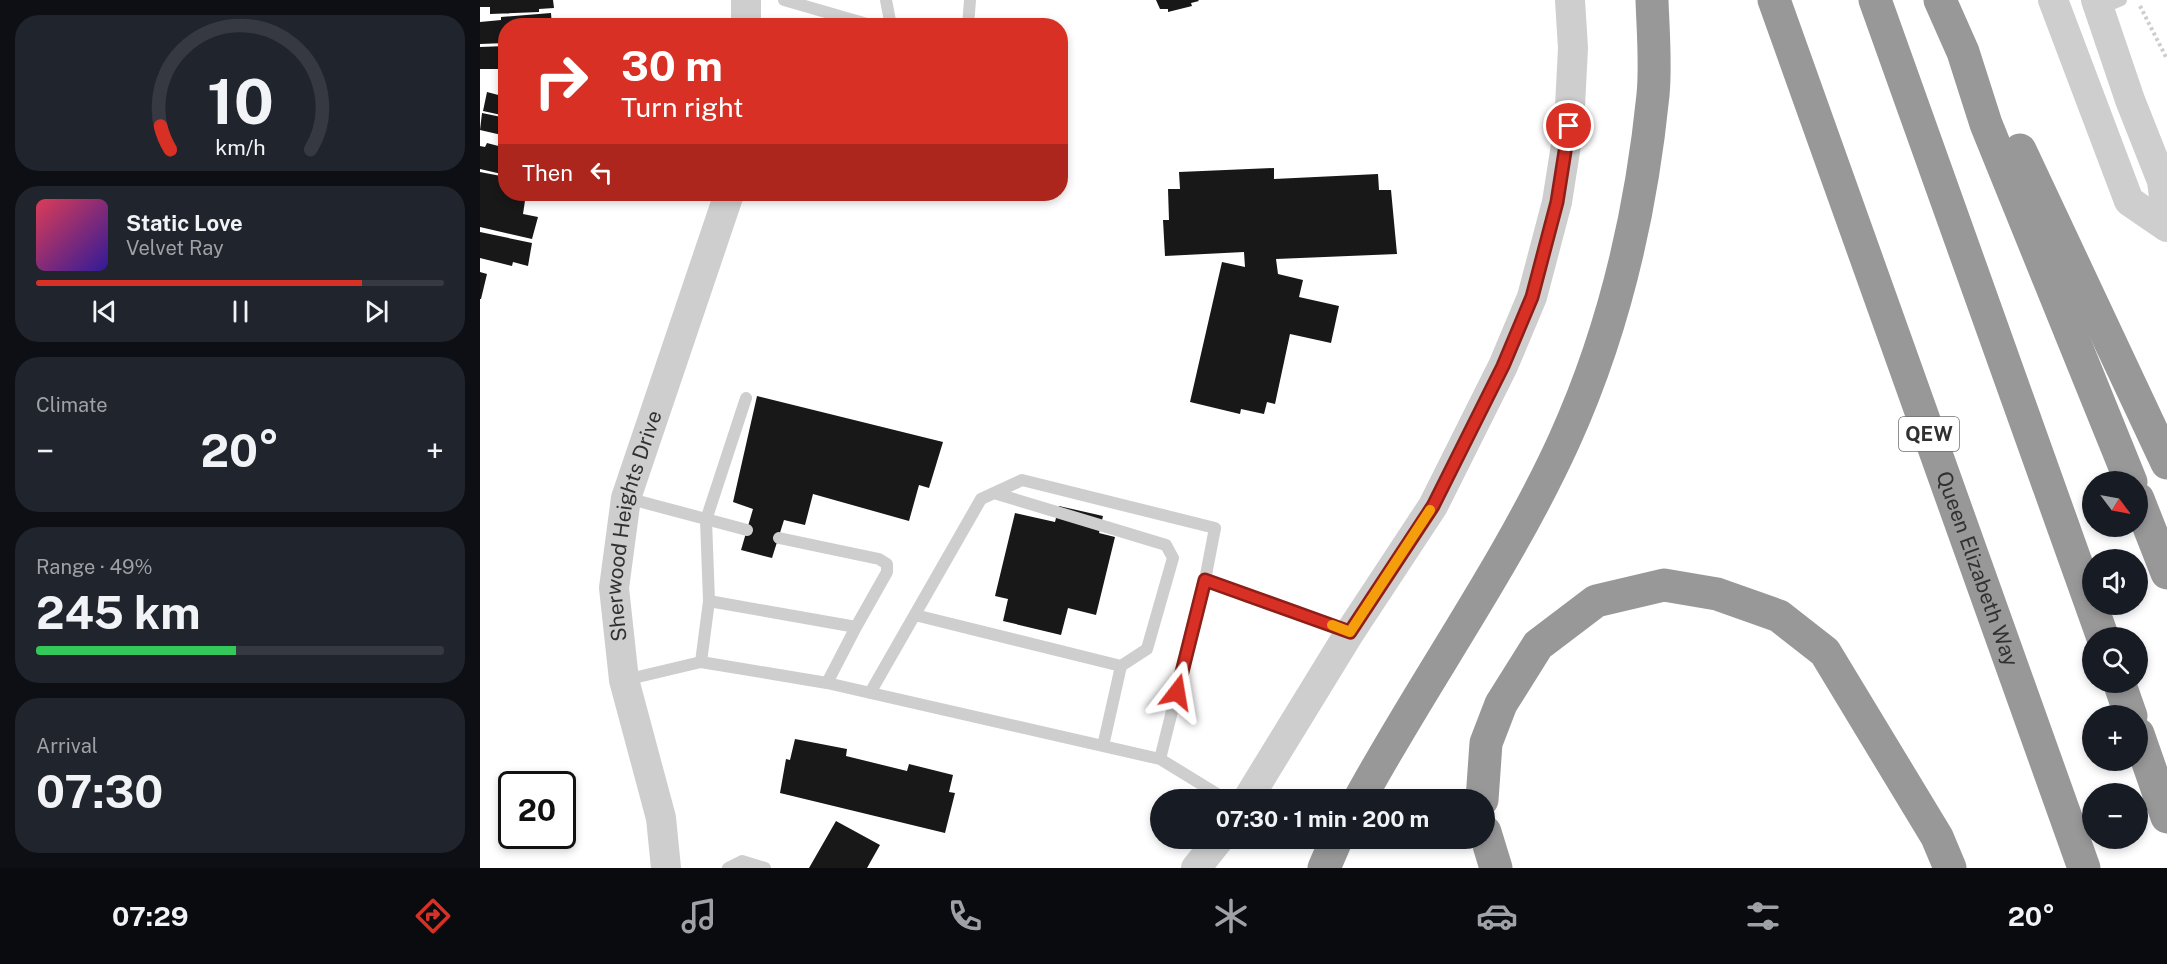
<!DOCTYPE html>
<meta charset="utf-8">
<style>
:root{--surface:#171b24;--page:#20242c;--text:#f1f3f6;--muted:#9ea1a6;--line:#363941;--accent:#d93025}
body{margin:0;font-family:"Public Sans",sans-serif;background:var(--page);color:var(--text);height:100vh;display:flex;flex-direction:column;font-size:22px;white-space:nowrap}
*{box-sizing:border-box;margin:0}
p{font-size:20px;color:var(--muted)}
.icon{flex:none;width:33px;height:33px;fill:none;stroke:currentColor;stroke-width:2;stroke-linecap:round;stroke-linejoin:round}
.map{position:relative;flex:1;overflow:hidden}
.details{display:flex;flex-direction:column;gap:15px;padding:15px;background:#0d0f14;width:480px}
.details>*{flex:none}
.banner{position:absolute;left:18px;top:18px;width:570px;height:183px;border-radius:24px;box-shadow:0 3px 9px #0003;background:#d93025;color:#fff;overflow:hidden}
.needle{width:39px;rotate:122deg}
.tools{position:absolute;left:1602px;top:471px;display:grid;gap:12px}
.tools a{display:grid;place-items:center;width:66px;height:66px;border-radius:50%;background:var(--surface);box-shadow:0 3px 9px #0003;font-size:30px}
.speed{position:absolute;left:18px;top:771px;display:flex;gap:12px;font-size:30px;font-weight:700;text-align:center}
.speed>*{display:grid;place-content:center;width:78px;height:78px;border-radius:50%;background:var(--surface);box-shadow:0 3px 9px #0003;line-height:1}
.speed .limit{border:3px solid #111;border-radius:9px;background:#fff;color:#111}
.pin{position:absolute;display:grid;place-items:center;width:51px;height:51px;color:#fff;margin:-26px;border:3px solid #fff;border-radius:50%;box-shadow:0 2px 6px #0007}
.me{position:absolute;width:66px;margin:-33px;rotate:14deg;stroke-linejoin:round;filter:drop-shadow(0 0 4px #0008)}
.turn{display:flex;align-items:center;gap:21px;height:126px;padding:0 24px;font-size:27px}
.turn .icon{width:78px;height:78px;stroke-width:2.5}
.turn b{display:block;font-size:42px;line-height:51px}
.then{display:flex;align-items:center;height:57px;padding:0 24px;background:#0003;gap:12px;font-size:22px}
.big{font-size:45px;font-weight:700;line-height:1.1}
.details .card{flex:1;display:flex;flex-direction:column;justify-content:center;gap:9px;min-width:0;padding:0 21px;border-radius:24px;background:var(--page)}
.details .dial{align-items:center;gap:0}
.dial svg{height:156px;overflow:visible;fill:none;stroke:var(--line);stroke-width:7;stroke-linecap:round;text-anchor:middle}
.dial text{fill:var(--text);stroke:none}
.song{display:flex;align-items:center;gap:18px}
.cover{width:72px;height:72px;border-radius:9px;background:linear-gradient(135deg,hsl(350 70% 55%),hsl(250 70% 35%))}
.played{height:6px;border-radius:3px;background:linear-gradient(90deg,var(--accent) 80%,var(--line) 80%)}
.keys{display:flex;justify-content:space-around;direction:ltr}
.heat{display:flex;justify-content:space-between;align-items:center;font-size:33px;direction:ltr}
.charge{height:9px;border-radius:4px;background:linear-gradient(90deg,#34c759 49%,var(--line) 0)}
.trip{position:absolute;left:670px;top:789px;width:345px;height:60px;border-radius:30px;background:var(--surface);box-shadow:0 3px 9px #0003;font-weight:700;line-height:60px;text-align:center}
.menu{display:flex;height:96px;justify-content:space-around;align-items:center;background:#090b0e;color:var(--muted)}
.menu .icon{width:42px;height:42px}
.menu .selected{color:var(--accent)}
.menu b{font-size:27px;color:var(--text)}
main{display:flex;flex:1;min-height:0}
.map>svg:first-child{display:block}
.building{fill:#181818}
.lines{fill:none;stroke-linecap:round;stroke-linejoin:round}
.path{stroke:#cecece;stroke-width:4;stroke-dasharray:3 3;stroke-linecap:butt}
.service{stroke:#cecece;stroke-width:12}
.tertiary{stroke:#cecece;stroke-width:30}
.motorway{stroke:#989898;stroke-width:33}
.route-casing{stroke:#8d1f18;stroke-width:15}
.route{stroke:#d93025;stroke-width:10}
.slow{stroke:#f59e0b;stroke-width:10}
.labels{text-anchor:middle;stroke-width:6;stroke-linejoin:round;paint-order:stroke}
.shield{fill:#fff;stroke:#6f6f6f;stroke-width:1.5}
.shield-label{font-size:20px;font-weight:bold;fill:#313131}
.street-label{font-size:21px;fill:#313131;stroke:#fff}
</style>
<main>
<section class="details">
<div class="card dial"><svg viewBox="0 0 100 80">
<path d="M14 69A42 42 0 1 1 86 69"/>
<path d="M14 69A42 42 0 0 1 9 57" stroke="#d93025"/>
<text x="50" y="56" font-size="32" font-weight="700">10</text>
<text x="50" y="72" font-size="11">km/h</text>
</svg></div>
<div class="card">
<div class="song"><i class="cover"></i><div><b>Static Love</b><p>Velvet Ray</p></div></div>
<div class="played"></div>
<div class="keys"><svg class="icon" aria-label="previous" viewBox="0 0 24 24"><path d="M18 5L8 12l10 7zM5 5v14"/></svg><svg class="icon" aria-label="pause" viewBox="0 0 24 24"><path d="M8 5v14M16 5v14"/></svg><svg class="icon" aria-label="next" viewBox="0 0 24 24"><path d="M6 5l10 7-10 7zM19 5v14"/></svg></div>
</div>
<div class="card"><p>Climate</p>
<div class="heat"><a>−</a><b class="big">20°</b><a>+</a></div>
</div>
<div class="card"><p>Range · 49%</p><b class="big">245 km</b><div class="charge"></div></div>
<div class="card"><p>Arrival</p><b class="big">07:30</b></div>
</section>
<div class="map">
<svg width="1687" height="868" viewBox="0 0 1687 868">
<rect width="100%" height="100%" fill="#fff"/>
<path class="building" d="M0,0H73L74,8L59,9V12L10,14V7H0Z
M676,0H718L719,1L711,3L712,6L688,12V9H680Z
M71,13L72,26H26V43L0,44V22L21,20V17Z
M26,46V69H0V47Z
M7,92L26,97V116L3,111Z
M2,113L26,118V136L0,130Z
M7,143L26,148V175L0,169V146L5,147Z
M794,168V179L898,174L899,190H911L917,254L796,259L798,274L823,280L819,297L859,306L851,343L810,334L795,404L787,402L784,414L761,409L760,414L710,402L742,262L765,267L764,252L685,256L683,220H689L688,189H700L699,172Z
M0,172L26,177V194H46L43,214L58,217L52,239L0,227Z
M0,232L52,243L48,266L33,262L32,266L0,258Z
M0,272L7,274L1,299H0Z
M277,396L463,442L449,488L439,485L429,521L333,494L325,525L304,520L292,558L261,550L273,509L253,502Z
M579,506L623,516L619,533L635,537L616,615L588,608L581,635L523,621L528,599L515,596L535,513L575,522Z
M315,739L367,749L366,756L427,771L429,764L473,775L469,792L475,793L465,833L300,793L306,759L310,760Z
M356,821L400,845L387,868H329Z"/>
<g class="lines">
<path class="path" d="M1660,6L1687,59"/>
<path class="service" d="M304,0L394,26
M406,0L411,26
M1620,9L1641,0
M488,26L490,0
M266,398L226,520L229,601L376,627L347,683
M514,493L686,545L693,558L667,649L641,666
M147,498L267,530
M299,538L399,559L407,564V572L376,627
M435,615L641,666L623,746
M221,662L229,601
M145,680L221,662L347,683L680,759
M390,693L501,499L542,480L735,528L725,580
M747,800L680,759L725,580L869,631
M248,868L262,861L285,868"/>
<g class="tertiary">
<path d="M1573,0L1649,201L1687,227"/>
<path d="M1616,0L1650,100L1682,181L1687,220"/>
<path d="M266,26V0"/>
<path d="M767,800L870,632L953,506L1023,366L1052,297L1077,202L1089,126L1093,48L1090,0"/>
<path id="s1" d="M186,868L181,818L144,680L134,588L146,498L249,194"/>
<path d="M716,868L740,838"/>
</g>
<g class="motorway">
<path id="s2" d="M1294,0L1604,868"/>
<path d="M1395,0L1623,638"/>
<path d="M1460,0L1483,52L1506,124L1651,482"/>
<path d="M1540,150L1687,463"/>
<path d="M1658,499L1687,573"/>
<path d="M1639,682L1651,716"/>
<path d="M1658,734L1687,817"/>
<path d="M879,800C944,681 1028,564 1084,441C1133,333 1161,214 1173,95C1176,64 1173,31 1172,0"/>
<path d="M1002,800L1006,743L1021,704L1058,645L1116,601L1184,585L1237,594L1299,616L1345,652L1457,837L1470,868"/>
<path d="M1005,832L1016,868"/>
<path d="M844,868L857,838"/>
</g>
</g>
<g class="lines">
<defs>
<path id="route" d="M697,692L725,580L870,632L953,506L1023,366L1052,297L1077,202L1089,126"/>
</defs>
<use href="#route" class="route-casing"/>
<use href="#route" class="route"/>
<path class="slow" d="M852,625L870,632L950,510"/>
</g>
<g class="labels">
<rect class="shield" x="1419" y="417" width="60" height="34" rx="4.5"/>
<g class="shield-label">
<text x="1449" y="441">QEW</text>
</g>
<g class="street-label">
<text dy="7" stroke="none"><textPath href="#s1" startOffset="350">Sherwood Heights Drive</textPath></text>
<text dy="7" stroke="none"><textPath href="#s2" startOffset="604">Queen Elizabeth Way</textPath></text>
</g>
</g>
</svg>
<div class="tools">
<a><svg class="needle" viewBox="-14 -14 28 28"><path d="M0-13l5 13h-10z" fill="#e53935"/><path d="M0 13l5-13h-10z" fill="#9ea1a6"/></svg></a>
<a><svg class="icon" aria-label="sound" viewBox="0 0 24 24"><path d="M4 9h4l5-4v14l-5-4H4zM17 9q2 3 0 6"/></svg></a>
<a><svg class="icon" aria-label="search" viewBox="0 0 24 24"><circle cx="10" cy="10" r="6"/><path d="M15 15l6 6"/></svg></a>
<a>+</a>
<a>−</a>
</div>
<div class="speed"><div class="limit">20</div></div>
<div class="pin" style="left:1089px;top:126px;background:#d93025"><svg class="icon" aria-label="arrive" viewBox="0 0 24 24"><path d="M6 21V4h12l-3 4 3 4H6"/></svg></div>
<svg class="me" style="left:697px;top:692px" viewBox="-20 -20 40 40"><path d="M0-17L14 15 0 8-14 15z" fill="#d93025" stroke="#fff" stroke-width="4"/></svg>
<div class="trip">07:30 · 1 min · 200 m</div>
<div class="banner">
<div class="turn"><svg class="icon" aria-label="right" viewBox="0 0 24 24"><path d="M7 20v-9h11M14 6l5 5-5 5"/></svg><div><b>30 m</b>Turn right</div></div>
<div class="then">Then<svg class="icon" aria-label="left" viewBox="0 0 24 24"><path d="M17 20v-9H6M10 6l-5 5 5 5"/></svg></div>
</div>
</div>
</main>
<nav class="menu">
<b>07:29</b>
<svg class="icon selected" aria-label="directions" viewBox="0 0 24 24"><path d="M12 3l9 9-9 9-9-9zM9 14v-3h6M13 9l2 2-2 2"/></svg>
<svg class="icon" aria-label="music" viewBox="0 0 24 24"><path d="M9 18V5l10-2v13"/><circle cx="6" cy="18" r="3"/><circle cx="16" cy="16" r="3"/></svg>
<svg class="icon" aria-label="phone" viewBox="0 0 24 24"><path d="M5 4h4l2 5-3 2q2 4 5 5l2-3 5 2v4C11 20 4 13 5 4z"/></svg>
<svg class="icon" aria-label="climate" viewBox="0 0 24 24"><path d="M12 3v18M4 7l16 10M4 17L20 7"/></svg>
<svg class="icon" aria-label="car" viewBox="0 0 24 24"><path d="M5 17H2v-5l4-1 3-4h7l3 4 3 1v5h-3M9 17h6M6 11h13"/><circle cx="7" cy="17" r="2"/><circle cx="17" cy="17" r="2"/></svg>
<svg class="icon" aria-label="filters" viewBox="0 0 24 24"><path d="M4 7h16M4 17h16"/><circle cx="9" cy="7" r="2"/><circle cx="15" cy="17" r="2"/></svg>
<b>20°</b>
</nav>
